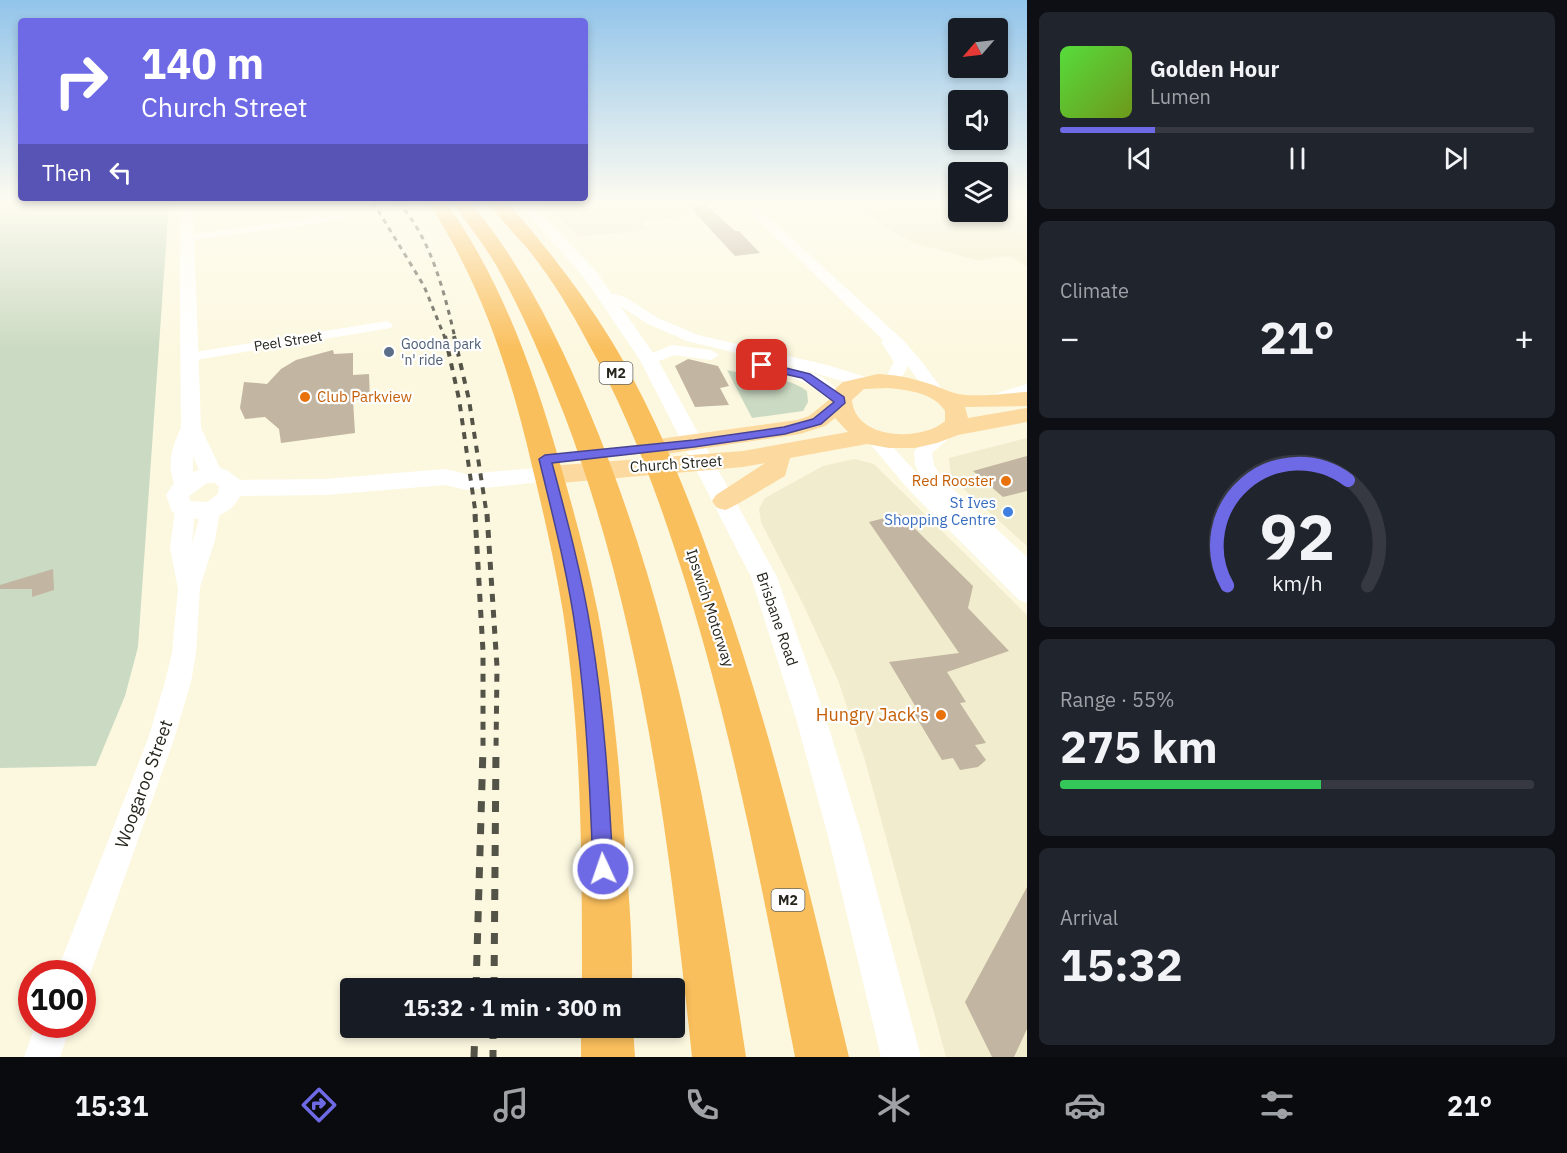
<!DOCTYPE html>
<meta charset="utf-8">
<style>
:root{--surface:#171b24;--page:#20242c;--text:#f1f3f6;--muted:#9ea1a6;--line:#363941;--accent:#6e69e4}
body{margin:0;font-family:"IBM Plex Sans",sans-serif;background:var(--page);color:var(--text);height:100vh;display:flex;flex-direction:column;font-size:22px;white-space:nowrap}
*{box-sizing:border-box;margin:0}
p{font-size:20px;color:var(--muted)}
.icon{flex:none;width:33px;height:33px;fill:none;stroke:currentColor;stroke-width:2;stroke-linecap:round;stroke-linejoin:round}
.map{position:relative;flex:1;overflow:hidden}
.details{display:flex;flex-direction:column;gap:12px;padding:12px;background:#0d0f14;width:540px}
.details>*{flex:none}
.guide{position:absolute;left:18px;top:18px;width:570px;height:183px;border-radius:6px;box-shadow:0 3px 9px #0003;background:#6e69e4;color:#fff;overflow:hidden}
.needle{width:39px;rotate:242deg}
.fabs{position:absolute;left:948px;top:18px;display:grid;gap:12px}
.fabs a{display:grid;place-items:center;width:60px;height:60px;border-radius:6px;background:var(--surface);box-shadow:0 3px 9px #0003;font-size:30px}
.speed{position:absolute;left:18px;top:960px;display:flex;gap:12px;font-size:30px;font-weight:700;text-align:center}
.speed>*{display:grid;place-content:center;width:78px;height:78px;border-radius:50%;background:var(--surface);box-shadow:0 3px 9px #0003;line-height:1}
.speed .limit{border:9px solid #d22;background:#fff;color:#111}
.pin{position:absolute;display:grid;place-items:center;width:51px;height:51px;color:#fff;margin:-26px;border-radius:12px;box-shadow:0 3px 9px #0006}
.me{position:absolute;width:66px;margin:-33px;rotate:357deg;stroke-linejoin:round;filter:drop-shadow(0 0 4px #0008)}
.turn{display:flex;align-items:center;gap:21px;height:126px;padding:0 24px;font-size:27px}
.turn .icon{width:78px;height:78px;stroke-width:2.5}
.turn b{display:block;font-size:42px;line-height:51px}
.then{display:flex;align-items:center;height:57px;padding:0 24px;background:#0003;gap:12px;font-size:22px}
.big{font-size:45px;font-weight:800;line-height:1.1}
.details .card{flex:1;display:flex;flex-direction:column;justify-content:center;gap:9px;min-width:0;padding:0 21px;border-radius:9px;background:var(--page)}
.details .dial{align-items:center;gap:0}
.dial svg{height:156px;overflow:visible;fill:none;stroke:var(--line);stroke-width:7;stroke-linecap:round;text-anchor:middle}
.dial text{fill:var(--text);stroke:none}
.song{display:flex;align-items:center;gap:18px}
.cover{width:72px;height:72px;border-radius:9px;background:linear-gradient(135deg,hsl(110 70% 55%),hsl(80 70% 35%))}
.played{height:6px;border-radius:3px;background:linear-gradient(90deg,var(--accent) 20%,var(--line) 20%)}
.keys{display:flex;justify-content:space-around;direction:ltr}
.heat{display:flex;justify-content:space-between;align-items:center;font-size:33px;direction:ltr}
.charge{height:9px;border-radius:4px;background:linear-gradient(90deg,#34c759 55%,var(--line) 0)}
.trip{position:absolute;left:340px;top:978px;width:345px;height:60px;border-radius:6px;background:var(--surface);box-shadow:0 3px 9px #0003;font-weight:800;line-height:60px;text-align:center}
.tabs{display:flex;height:96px;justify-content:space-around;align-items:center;background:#090b0e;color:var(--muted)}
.tabs .icon{width:42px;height:42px}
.tabs .active{color:var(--accent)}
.tabs b{font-size:27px;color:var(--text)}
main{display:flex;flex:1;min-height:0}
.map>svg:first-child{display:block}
.built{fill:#f1eccd}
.green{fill:#cbdac2}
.building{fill:#c2b5a1}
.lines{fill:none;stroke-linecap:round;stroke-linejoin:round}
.minor{fill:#fff;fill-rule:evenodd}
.tertiary{fill:#fff;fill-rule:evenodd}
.secondary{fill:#fff;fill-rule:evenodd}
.primary{fill:#fcd99e;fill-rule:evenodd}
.motorway{fill:#fabf5d;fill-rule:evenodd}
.rail-far3{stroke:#545347;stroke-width:3;stroke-dasharray:5 5;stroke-linecap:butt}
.rail-far2{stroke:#545347;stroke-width:4;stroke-dasharray:7 7;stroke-linecap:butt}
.rail-far1{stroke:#545347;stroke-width:5;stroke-dasharray:8 8;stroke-linecap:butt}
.rail{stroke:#545347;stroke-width:7;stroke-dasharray:11 11;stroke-linecap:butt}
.route{fill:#6e69e4;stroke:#484494;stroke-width:1.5}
.service-dot{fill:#5c6f8a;stroke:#fff;stroke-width:2}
.food-dot{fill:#e8710a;stroke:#fff;stroke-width:2}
.shop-dot{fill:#3f7fe0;stroke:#fff;stroke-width:2}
.labels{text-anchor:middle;stroke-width:4.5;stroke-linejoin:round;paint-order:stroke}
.far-street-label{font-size:14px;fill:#26251c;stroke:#fff}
.far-service-label{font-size:14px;fill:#4e5e75;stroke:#fff;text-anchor:start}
.shield{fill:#fff;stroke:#676660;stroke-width:1.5}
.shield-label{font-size:14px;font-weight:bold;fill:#26251c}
.food-label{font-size:15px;fill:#c56008;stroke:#fff;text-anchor:start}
.street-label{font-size:15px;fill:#26251c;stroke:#fff}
.shop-label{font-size:15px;fill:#366cbe;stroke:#fff;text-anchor:end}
.near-food-label{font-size:18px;fill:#c56008;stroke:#fff;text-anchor:end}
.near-street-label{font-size:18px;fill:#26251c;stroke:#fff}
</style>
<main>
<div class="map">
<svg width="1027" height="1057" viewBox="0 0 1027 1057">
<rect width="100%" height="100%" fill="#fcf8e0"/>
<path class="built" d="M541,202H683L680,203L692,216L641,221L648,230L579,237Z
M1027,202V266L1010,256L976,260L914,243L883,226L863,210L958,206V212H998V203Z
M1027,438V546L951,478L949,458Z
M854,459L874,464L1027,615V1057H946L864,757L838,680L803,604L761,522L759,509L765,498L823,466Z"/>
<path class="green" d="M0,202H169L138,647L125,696L96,766L0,768Z
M727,370C753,377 785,375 807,391L808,402L803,411L752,418Z"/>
<path class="building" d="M693,202H703L735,231H739L760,253L735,256L689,206Z
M333,350L334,354L353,353V375L369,374L370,399L353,400L355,433L281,443L279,429L265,417L245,419L240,408L244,382L267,384L281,369L296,360Z
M688,359L718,366L729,386L720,388L729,405L695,407L675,366Z
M1027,456V491L1003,497L973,471Z
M900,514L973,586L968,608L1009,651L947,672L966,702L960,703L986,743L975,745L986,760L978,767L960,770L953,758L942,760L912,710L917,709L889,662L959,653L869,522Z
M53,569L54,590L32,597V589H0V585Z
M1027,887V1029L1014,1057H992L965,1002Z"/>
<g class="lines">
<path class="minor" d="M339,215L344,218L342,220L186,241L181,238L186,235Z
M387,321L393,325L391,328L189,361L183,357L189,353Z"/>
<path class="tertiary" d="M739,202H752L904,341L922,362L944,392L941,396H929L908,366L898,385H886L884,381L894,362L881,342L883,340Z
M606,292L625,297L658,318L698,335L827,365L872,379L874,383L872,387L866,388L804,370L822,377L849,399L846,403H834L810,385L789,376L787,372L794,367L687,341L648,324L615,303L601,299L599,296L601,293Z
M672,345L711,350L719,355L711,360L674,355L649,365L641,360L643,357Z
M1027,384V395L994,405L988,404L985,400L988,396Z
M945,428L951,430L954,434L932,453L934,465L943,480L1027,557V579L1025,578L1027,580V603L1019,600L909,490L866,439L868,435H882L922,479L915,465L914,451L939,430Z
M185,503L192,505L195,510L192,544L203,505L210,503L217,505L220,510L215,540L200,587L196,653L191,682L174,739L90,974L82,987V974H56L148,739L165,682L172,653L178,589L170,548L175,510L178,505Z
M36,1024H71L60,1057H24Z"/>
<path class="secondary" d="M179,202H193L201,428L220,468L228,471L240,480L325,479L446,469L466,474L549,467L557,470L560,475L557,480L466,490L446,485L325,495L240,496C228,521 195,524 172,512L166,495L174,483C167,463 172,447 181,428ZM193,456L199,470L193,472ZM207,483H214L219,486L218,494L207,502L190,501L189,496Z
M517,202H531L595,270L658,360L777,577L827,722L862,836L921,1057H881L828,836L797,722L751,577L640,360L583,276Z"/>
<path class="primary" d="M878,374C905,375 927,382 951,392C969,399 1007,393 1027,392V406L965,407L968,418L1027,408V422L958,435L937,443L915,448H889L867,444L790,458L785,476C776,481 729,510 725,510C725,510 717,508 716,507L712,501L716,495L765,463L743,467L549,484L540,481L536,475L540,469L549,466L743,451L848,432L835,418L825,426L800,434L666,454L657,452L654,446L657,440L666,438L797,420L809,416L830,399L836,388L843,382ZM888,388C908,390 934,393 945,411V421C921,442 855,440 852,400L864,389Z"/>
<path class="motorway" d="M428,202H446C503,283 534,372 561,467C575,515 588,564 598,613C612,686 619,760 624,834C628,885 633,937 632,988H582C582,863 582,736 563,612C555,563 544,515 532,466C510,372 482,284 428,202Z
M452,202H470C522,264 558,337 589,411C676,617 713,838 746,1057H692C669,839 642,620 564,414C544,363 523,313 496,265C483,243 467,223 452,202Z
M488,202H507C545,245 580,290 611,340C657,416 690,500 719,583C774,738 811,898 849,1057H795C764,898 734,739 686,584C660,501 630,417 587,341C570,309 550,276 527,248C514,233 499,218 488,202Z
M581,1028H633L635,1057H581Z"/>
<path class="rail-far3" d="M373,202L424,286L445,338
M398,202C431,238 444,291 455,338"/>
<path class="rail-far2" d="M445,336L459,399L476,516
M454,336L469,400L487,516"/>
<path class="rail-far1" d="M475,514L483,651V750
M487,514L497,667L496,750"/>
<path class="rail" d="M476,988L483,748
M494,988L496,748
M493,1028V1057
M474,1057L475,1028"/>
</g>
<linearGradient id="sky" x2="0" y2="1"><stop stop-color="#92c4ea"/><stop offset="0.58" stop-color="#fefcf1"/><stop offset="1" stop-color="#fefcf1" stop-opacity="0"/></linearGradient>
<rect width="1027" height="350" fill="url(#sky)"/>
<path class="route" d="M762,362L810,374L844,397L845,403L821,424L785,434L694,447L552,463C567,519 582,575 591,632C604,710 609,790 613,869L610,876L603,879L596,876L593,869C590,791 587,711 576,633C568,574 553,517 539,459L545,455L694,440L784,427L813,419L834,402L802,378L758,368L756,365Z"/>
<circle class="service-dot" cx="389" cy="352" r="6"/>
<g class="food-dot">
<circle cx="305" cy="397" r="6"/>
<circle cx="1006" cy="481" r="6"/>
<circle cx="941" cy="715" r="6"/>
</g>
<circle class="shop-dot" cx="1008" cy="512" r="6"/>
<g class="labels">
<g class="far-street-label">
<text transform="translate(288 341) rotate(-9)" y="5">Peel Street</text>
</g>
<g class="far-service-label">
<text x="401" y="349">Goodna park<tspan x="401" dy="16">'n' ride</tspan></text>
</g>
<g class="shield">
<rect x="599.5" y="362" width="33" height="22" rx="4.5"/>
<rect x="771.5" y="889" width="33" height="22" rx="4.5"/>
</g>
<g class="shield-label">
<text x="616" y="378">M2</text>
<text x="788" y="905">M2</text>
</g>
<g class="food-label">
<text x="317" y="402">Club Parkview</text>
<text x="994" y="486" text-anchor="end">Red Rooster</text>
</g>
<g class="street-label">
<text transform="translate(676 464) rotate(-4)" y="5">Church Street</text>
<text transform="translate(710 608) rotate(72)" y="5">Ipswich Motorway</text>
<text transform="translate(777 619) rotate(71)" y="5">Brisbane Road</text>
</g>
<g class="shop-label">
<text x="996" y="508">St Ives<tspan x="996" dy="17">Shopping Centre</tspan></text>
</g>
<g class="near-food-label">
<text x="929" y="721">Hungry Jack's</text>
</g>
<g class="near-street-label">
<text transform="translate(144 784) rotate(-70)" y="6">Woogaroo Street</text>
</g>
</g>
</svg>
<div class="fabs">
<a><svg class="needle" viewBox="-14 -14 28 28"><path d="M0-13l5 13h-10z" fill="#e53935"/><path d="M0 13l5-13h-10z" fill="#9ea1a6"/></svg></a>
<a><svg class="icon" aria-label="sound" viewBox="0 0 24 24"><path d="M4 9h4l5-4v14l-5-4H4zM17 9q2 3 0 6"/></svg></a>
<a><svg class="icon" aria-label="layers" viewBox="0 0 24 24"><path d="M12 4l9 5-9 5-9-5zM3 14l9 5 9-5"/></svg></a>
</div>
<div class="speed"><div class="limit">100</div></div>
<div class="pin" style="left:762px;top:365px;background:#d93025"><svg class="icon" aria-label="arrive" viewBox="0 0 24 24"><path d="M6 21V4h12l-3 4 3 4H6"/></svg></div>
<svg class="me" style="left:603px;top:869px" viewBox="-20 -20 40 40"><circle r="17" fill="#6e69e4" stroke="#fff" stroke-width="3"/><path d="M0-11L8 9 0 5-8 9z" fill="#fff"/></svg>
<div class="trip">15:32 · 1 min · 300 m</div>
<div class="guide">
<div class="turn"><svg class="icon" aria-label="right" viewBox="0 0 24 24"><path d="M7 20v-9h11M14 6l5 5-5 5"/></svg><div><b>140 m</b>Church Street</div></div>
<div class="then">Then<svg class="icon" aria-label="left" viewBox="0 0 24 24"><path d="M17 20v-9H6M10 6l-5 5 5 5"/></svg></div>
</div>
</div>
<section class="details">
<div class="card">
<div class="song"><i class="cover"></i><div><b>Golden Hour</b><p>Lumen</p></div></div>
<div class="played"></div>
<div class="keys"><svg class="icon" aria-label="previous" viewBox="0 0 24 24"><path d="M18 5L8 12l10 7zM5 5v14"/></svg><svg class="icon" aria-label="pause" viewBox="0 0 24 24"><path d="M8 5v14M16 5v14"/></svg><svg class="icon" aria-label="next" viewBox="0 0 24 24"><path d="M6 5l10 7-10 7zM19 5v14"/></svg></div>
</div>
<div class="card"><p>Climate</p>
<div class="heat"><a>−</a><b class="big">21°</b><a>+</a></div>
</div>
<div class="card dial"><svg viewBox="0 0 100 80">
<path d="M14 69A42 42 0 1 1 86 69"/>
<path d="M14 69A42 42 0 0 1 76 15" stroke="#6e69e4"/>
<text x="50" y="56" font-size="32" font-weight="700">92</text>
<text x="50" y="72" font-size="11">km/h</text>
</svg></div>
<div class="card"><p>Range · 55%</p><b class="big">275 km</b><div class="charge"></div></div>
<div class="card"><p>Arrival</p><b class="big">15:32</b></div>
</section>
</main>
<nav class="tabs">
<b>15:31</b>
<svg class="icon active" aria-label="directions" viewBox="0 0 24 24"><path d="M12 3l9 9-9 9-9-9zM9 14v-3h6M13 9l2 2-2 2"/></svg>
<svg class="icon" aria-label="music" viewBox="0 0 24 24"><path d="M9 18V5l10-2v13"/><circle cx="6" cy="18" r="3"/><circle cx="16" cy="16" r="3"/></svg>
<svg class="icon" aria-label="phone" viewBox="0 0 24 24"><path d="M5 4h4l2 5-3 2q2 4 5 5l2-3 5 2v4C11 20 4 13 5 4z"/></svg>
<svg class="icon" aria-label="climate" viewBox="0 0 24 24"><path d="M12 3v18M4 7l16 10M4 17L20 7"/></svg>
<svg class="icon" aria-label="car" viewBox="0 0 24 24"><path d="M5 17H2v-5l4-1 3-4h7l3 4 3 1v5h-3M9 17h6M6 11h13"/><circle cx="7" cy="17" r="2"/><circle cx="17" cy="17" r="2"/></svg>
<svg class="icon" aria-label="filters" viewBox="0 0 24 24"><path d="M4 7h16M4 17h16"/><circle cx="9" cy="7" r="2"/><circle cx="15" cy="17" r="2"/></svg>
<b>21°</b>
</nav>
